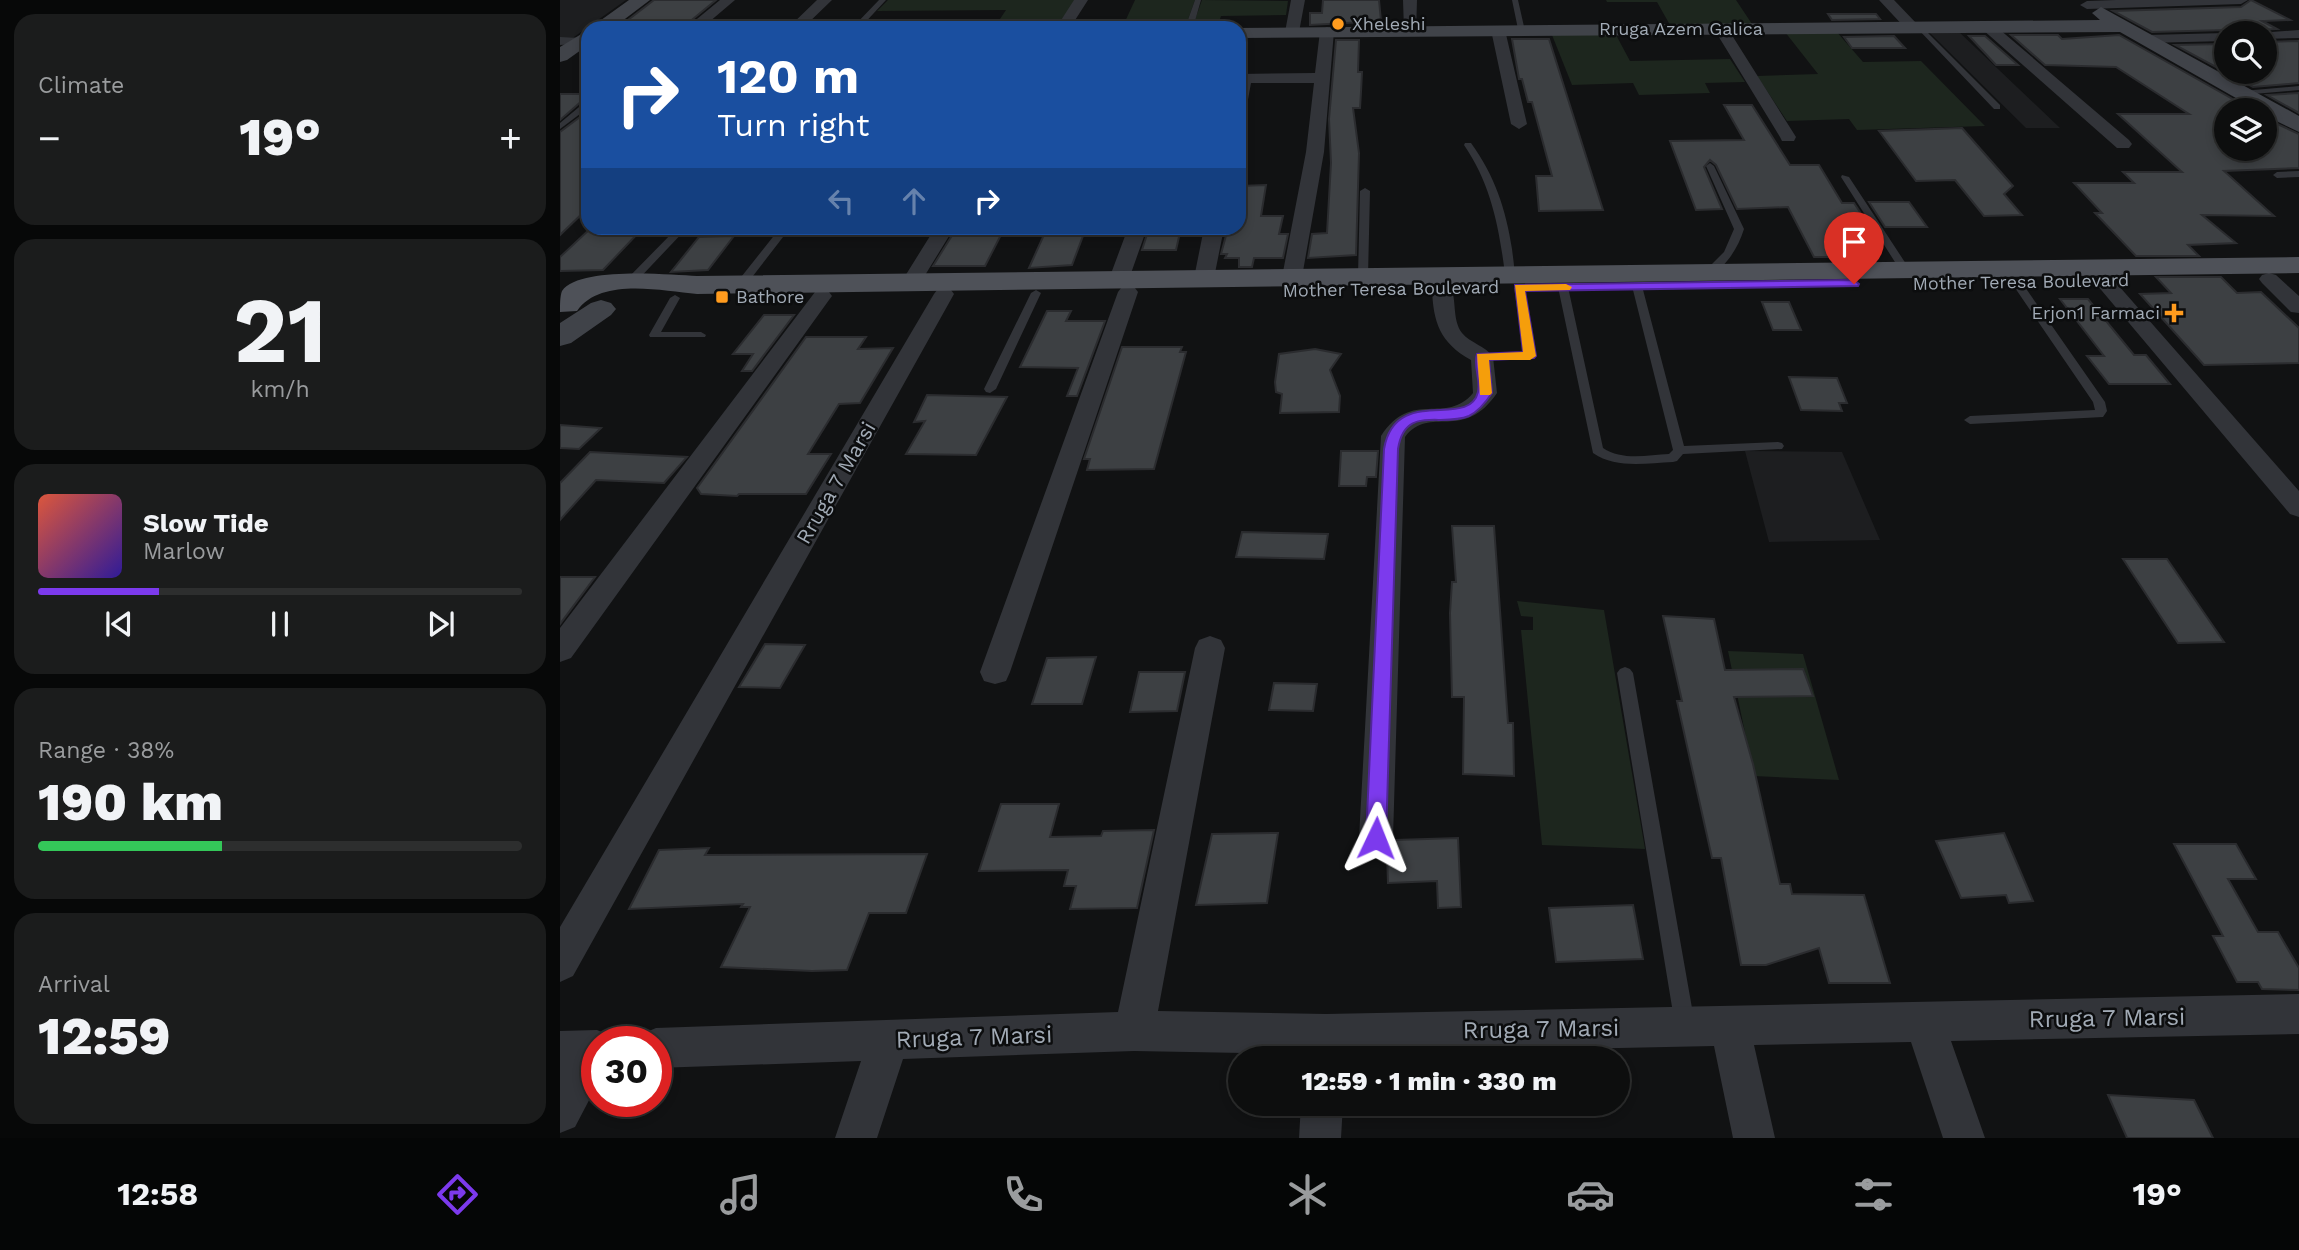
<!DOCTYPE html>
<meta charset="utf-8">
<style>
:root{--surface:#0d0e0e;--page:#1b1c1c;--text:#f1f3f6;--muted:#9a9c9e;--line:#2d2e2e;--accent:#7c3aed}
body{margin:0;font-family:"Work Sans",sans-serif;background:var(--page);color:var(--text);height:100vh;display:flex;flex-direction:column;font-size:26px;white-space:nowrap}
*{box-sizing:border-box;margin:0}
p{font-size:23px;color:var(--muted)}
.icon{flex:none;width:38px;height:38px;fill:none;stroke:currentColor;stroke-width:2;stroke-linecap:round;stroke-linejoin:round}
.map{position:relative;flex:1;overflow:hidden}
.drawer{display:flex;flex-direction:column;gap:14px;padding:14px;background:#070808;width:560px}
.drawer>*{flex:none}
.top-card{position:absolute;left:21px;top:21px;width:665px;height:214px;border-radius:21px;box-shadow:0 4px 10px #0003,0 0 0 2px var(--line);background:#1a4fa0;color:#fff;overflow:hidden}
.fabs{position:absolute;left:1654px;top:21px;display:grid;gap:14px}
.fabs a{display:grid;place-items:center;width:63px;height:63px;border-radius:50%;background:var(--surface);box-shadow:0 4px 10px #0003,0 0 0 2px var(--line);font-size:35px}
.speed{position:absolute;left:21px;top:1026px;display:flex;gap:14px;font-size:35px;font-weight:700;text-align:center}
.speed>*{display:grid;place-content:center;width:91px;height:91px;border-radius:50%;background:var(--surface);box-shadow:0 4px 10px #0003,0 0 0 2px var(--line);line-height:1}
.speed .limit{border:10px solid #d22;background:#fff;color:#111}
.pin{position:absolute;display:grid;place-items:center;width:60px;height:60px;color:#fff;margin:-72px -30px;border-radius:50% 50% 50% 0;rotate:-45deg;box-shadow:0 0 7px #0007}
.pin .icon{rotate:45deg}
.me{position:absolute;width:77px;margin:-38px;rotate:2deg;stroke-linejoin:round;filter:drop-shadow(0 0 5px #0008)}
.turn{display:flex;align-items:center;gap:24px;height:147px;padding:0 21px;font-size:32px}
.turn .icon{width:91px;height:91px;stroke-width:2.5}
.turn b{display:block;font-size:49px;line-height:60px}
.lanes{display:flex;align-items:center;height:66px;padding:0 21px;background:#0003;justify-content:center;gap:35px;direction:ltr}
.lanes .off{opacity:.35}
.big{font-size:52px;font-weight:800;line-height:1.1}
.drawer .widget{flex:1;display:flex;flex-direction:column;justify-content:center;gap:10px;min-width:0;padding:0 24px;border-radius:21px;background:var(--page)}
.drawer .dial{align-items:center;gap:0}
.dial b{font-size:91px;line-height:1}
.song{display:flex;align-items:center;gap:21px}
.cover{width:84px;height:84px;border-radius:10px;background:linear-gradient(135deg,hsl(10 70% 55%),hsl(250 70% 35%))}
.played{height:7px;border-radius:4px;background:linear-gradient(90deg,var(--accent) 25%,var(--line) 25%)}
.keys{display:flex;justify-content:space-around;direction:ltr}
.heat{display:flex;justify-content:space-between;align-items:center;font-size:38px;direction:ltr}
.charge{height:10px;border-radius:5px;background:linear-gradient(90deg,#34c759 38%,var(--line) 0)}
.trip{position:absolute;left:668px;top:1046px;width:402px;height:70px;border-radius:35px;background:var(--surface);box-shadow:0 4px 10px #0003,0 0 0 2px var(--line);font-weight:800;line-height:70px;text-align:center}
.dock{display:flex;height:112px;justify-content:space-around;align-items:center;background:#050606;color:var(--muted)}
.dock .icon{width:49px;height:49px}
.dock .current{color:var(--accent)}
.dock b{font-size:32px;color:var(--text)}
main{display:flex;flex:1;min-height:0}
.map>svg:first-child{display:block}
.built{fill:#1d1e20}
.green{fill:#1d261e}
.building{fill:#3d4043;stroke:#2b2c2f;stroke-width:2}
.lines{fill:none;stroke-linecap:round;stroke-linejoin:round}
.lane{fill:#323439;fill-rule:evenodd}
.street{fill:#323439;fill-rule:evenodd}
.secondary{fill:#404349;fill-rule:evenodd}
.primary{fill:#4e5158;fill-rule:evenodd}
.route{fill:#7c3aed;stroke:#51269a;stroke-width:2}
.slow{fill:#f59e0b}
.poi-dot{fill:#ff9b1e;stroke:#0c0d0e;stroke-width:2.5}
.labels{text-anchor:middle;stroke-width:5;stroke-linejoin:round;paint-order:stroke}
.far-poi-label{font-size:18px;fill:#a1aab5;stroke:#0c0d0e;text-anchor:start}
.far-street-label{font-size:18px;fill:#a1aab5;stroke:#0c0d0e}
.street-label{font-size:21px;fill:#a1aab5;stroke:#0c0d0e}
.near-street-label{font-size:24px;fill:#a1aab5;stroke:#0c0d0e}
</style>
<main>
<section class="drawer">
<div class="widget"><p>Climate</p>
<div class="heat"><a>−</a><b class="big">19°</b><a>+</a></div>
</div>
<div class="widget dial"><b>21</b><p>km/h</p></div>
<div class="widget">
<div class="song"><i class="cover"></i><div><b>Slow Tide</b><p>Marlow</p></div></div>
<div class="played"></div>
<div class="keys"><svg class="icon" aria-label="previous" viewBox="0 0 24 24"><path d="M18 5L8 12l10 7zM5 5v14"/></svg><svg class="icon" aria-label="pause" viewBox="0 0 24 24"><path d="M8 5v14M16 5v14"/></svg><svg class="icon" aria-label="next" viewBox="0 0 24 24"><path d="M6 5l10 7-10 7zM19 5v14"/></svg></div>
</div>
<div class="widget"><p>Range · 38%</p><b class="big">190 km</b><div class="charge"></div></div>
<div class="widget"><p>Arrival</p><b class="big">12:59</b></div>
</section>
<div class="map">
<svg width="1739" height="1138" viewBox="0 0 1739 1138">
<rect width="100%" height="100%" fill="#111213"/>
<path class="built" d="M0,0H66L14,37H0Z
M1398,31L1500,128H1466L1369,32Z
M1185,451L1282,452L1320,540L1209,542Z"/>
<path class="green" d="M328,0H516L500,28H434L446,10L317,11Z
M575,0H635L625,28H562Z
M642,0L728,1L726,15L661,16L657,28H632Z
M1046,0H1176L1192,24L1110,25L1097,2H1047Z
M1276,31L1303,62L1361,61L1425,126L1297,130L1289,119L1227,121L1197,76L1258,74L1225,32Z
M1055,33L1070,61L1170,59L1185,82L1145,83L1150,93L1079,95L1073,83L1012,85L992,35Z
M957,601L1044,610L1085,849L982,845L961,630H973V617L961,616Z
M1168,651L1243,654L1279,780L1194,776Z"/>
<path class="building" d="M94,0H156L122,28H71L79,23H64Z
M763,0H819L821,21L750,25V13H762Z
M1691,0L1730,20L1702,21L1717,29L1698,30L1695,33H1669L1666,30L1592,32L1553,11L1681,7Z
M1268,14H1316L1320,19L1272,20Z
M1451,35H1498L1502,39L1559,35L1692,110H1666V149H1704V118L1739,134V168L1664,171L1714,216L1642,215L1676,243L1628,245L1639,256H1576L1535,213H1542L1514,183H1574L1563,172H1622L1558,114H1629L1556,67L1485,65Z
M1334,36L1345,48H1292L1284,37Z
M1409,36H1425L1458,65H1436Z
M952,39H989L1043,210L979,211L976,176H992L972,102H968L962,79H959Z
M776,40H799L798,72H802L801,92L800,108H793L799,153L796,255L748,258L752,234L767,233L771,163L769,119Z
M1739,41V83L1693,87L1615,45L1666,44V72H1704V42Z
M1739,93V113L1707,95Z
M0,94H28V99L23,100L0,120Z
M1164,105H1192L1230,165H1259L1282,203H1294L1310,227H1296L1314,257H1254L1228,207L1177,209L1156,165L1150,160L1144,167L1162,209L1136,210L1110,141L1184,140Z
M28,111V208L0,235V132Z
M1402,128L1453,186L1444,194L1462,215L1424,216L1395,180L1356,181L1319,131Z
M706,185L701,216H723L719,234H728L723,258H694L692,267H679V258H665L667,254H661L668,228H679V186Z
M1309,202H1349L1367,227H1325Z
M31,228H83L43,270L0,271V257Z
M487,228H526L512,265L469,268Z
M589,228H621L616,250H582Z
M396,229H444L425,266H373Z
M174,236L148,270L111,272L139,237Z
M1596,277H1661L1677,293L1701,292L1739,328V363L1644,365L1580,294L1611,293Z
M1500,299H1528L1574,355H1586L1610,384H1549L1527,356H1544Z
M1202,302H1229L1241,330H1213Z
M487,311H511L506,321H545L517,396H507L518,368L460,367Z
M204,315H234L192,371H182L193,354H173Z
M246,337H306L298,349L333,348L300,403L279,404L248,454H271L246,494H179L177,496L141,494L137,488Z
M562,347H622L620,352H626L594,469L527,470L530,459H524Z
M755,349L781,354L770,370L780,396L779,412L720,413L722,394L716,392L715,382L719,354Z
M1229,377L1277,378L1287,403H1279L1282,411L1241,410Z
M367,395L447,397L416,455L346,454L365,421L354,422Z
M0,425L41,428L19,449L0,448Z
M781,451H818L816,477H807L806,486H779Z
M30,452L127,457L104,483L36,480L0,520V483Z
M892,526H934L948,723H953L954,776L903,774L904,697H892L890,613L892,582H896Z
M682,532L768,534L764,559L676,557Z
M1563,559H1607L1664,642L1618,643Z
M0,577H35L0,624Z
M1103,616L1154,619L1165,670L1243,669L1253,696L1174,697L1193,764L1220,884H1230L1232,894L1304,895L1330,983H1269L1259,948L1206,965H1181L1161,858H1152L1117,701H1122Z
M205,644L245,645L220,688L179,687Z
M536,657L522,704H472L487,658Z
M579,672H625L617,711L570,712Z
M714,683L757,684L753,711L709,710Z
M441,804H499L490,837L541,836L543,831L594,830L577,908L510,909L516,886H504L508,870L419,871Z
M718,833L707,903L636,905L652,834Z
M1444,833L1473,901L1449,903L1446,895L1401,898L1376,841Z
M898,838L901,907L878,908L877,881L828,883L827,852L835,840Z
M1614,844H1676L1696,879H1668L1698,932H1718L1739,968V990L1702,989L1698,982H1677L1653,936H1663Z
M149,848L145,855L367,854L346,913H309L287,970L252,971L161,967L190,907H181L183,904L69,909L99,850Z
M1073,905L1083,959L996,962L989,908Z
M1548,1095L1634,1100L1653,1138H1567Z"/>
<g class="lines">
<path class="lane" d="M319,0H326L300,28H292Z
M635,0H641L633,28H625Z
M952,0H958L965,31L958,29Z
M1357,26H1361L1440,105V109H1434L1357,28Z
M1739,86V90L1682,95L1678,93L1682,91Z
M25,102H28V108L0,129V123Z
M905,143H911C935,176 946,210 952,249C953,258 955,268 954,276L945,274C939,227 931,184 904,145Z
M1150,163L1154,166L1184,229C1178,248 1166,268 1148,276L1143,273L1164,252L1174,229L1146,166Z
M1739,171V177L1717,178L1713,175L1717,172Z
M1282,175L1289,177L1350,270L1349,272L1340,270L1281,177Z
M805,188L810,191L808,276L803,279L798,276L800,191Z
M117,228H127L73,285H65V281Z
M220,228H230L186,285H178V281Z
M1456,279L1460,280L1545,402L1547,411L1543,417L1410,424L1404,420L1410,416L1535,410L1533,402L1451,282Z
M1077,283L1082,286L1124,446L1218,442L1222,443L1224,446L1222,449L1123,454L1117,461L1113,462C1086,463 1056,469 1033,453L998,287L1003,284L1008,287L1043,448C1062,461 1088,455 1109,454L1113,450L1072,286Z
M959,285L964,288L976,356L970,359H918L916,357L922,354L964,353L954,288Z
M476,290L481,293L436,389L430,393L426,392L424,389L471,293Z
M115,295L120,298L101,332H141L146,335L145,337H90L89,335L110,298Z
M1065,667L1070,669L1073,673L1135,1025L1132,1032L1125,1035L1118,1032L1115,1025L1057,673L1060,669Z"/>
<path class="street" d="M160,0H175L142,28H126Z
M257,0H272L243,28H228Z
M514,0H528L510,28H496Z
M731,0H745L739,32L732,36L725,32Z
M843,0H857L856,33H846L844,30Z
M1319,0H1334L1357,24V30H1347Z
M1556,0H1688L1681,4L1527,9L1520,5L1527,1Z
M1427,22L1432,23L1569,140L1572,144L1569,148H1557L1422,29V23Z
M1161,25L1168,29L1236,137L1234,141H1222L1220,137L1154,29Z
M938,26L945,30L967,124L959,129L951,124L931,30Z
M767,27L774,31L764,152L742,277L739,281H725L722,277L746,152L754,83H691L687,105L679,110V74L755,73L760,31Z
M1739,30V38L1704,39V33H1698Z
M1666,33V41L1587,43L1580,39L1587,35L1666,33H1668Z
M0,37L27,38L28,43L0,45Z
M375,228H394L359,285H345L342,281Z
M568,228H587L569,279L566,283H552L549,279Z
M644,228H664L654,278L651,282H637L634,278Z
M1709,273L1716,275L1739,296V313L1731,312L1702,283L1699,279L1702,275Z
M1544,275L1551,277L1739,491V517L1730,514L1537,285L1534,281L1537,277Z
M882,282L889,284C898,298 891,318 902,333C910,343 926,346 933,357L937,393C903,443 870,404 845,437L833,838L828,849L816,854L804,849L799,838L821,436C852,388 886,426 913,393L911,360C880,343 873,322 872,288L875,284Z
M568,286L575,288L578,292L450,672L446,681L435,684L424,681L420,672L558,292L561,288Z
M384,288L391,290L394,294L13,976L0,982V927L374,294L377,290Z
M262,290L269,292L272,296L269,300L11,658L0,662V628L255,292Z
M650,636L661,640L665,648L598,1011L766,1014L1739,994V1034L1391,1041L1425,1138H1383L1351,1042L1194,1045L1215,1138H1173L1154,1046L785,1054L784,1059H744V1054L574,1051L343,1059L317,1138H275L301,1061L96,1068V1041H79L82,1034L96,1028L558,1012L635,648L639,640Z
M37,1030L51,1036L54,1041H37V1085L15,1127L0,1133V1031Z
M741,1104H783L781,1138H739Z"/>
<path class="secondary" d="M69,0H90L53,28H30Z
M1541,7L1739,116V132L1704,115V110H1697L1560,32L679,38V28H672L1540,20L1532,13Z
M28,30V45L7,60L0,62V47Z
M41,300L51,303L56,309L51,315L11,343L0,346V323L31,303Z"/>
<path class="primary" d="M1739,257V273L137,294C101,291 41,277 17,311L0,312C0,305 0,296 2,291C20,266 109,275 137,276Z"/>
</g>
<path class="route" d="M1294,280L1299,284L1298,286L965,291L976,356L974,358L929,360L932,393C926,402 919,411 909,416C880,428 845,404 838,449L826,838L823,844L816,847L809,844L806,838L824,449C835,384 909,430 918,392C921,380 913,366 917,354L963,352L955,285Z"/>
<path class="slow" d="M1006,284L1012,287L1010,290L965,291L976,356L970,360H929L932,393L930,395H920L917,354L963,352L955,285Z"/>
<g class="poi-dot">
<circle cx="778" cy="24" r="7"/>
<rect x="155" y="290" width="14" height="14" rx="3.5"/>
<path d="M1610.5 302.5h7v7h7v7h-7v7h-7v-7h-7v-7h7z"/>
</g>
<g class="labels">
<g class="far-poi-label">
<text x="792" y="30">Xheleshi</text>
<text x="176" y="303">Bathore</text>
<text x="1600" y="319" text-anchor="end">Erjon1 Farmaci</text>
</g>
<g class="far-street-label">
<text x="1121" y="35">Rruga Azem Galica</text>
<text transform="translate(1461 282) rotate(-1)" y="6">Mother Teresa Boulevard</text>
<text transform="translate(831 289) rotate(-1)" y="6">Mother Teresa Boulevard</text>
</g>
<g class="street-label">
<text transform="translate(276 483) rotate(-60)" y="7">Rruga 7 Marsi</text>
</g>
<g class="near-street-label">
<text transform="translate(1547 1018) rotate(-1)" y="8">Rruga 7 Marsi</text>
<text transform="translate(981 1029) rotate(-1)" y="8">Rruga 7 Marsi</text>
<text transform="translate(414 1037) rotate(-2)" y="8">Rruga 7 Marsi</text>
</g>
</g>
</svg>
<div class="fabs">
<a><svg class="icon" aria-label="search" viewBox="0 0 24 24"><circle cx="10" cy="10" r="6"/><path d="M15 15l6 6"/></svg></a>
<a><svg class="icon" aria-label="layers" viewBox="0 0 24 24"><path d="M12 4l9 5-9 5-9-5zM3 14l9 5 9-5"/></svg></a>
</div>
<div class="speed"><div class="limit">30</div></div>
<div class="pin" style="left:1294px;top:284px;background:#d93025"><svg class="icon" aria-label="arrive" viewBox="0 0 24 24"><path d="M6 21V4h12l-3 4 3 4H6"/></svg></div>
<svg class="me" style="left:816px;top:838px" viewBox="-20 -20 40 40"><path d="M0-17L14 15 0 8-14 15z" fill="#7c3aed" stroke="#fff" stroke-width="4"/></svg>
<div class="trip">12:59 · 1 min · 330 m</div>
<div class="top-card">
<div class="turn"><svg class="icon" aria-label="right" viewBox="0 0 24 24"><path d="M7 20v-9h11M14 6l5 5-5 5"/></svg><div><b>120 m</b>Turn right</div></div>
<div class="lanes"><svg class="icon off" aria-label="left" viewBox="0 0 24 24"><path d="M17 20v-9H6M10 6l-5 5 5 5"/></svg><svg class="icon off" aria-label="ahead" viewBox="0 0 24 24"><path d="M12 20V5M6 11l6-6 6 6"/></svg><svg class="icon" aria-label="right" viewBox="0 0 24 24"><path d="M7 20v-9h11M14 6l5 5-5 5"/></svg></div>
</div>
</div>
</main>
<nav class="dock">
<b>12:58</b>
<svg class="icon current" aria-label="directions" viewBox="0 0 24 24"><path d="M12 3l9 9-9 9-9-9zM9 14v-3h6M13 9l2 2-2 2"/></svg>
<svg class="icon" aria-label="music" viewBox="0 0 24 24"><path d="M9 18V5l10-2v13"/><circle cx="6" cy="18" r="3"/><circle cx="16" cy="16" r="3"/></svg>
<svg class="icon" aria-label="phone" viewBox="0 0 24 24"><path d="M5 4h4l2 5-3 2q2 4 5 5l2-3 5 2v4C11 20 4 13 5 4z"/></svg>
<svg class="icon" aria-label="climate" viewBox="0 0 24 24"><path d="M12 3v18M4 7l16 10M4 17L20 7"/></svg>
<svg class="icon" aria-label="car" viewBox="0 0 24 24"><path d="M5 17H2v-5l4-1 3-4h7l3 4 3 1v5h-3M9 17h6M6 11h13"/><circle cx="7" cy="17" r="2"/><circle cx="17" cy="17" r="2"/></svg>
<svg class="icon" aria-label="filters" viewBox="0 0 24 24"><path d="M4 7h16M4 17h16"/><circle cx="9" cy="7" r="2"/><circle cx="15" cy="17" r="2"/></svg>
<b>19°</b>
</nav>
